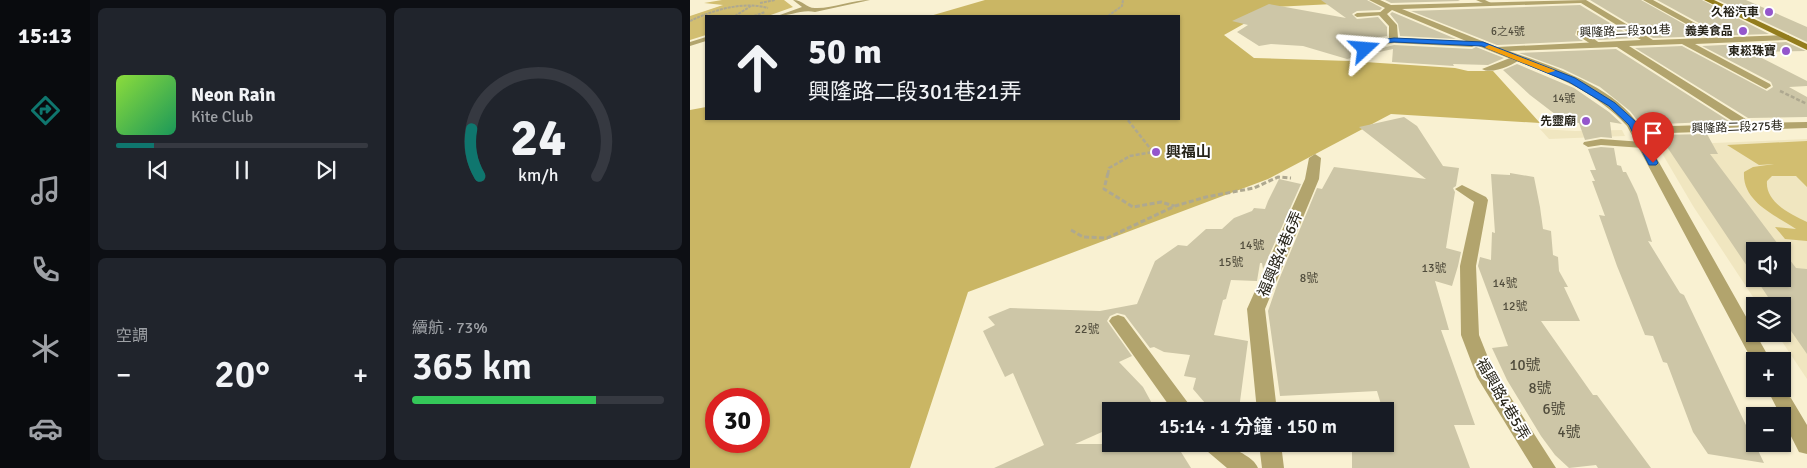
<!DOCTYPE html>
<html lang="zh-TW">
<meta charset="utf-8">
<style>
:root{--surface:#171b24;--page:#20242c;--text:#f1f3f6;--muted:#9ea1a6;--line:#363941;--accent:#0f766e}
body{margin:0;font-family:Signika,"Noto Sans TC",sans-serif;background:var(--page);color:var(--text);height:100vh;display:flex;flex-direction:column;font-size:19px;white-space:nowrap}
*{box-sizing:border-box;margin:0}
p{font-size:16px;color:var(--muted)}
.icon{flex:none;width:28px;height:28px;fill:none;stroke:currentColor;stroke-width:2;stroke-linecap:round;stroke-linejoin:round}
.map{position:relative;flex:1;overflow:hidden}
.sheet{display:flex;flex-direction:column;gap:8px;padding:8px;background:#0d0f14;width:600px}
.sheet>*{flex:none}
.guide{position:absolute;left:15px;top:15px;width:475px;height:105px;border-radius:0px;box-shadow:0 1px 4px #0004;background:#171b24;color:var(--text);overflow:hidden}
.controls{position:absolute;left:1056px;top:242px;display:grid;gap:10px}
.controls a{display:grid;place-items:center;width:45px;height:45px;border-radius:0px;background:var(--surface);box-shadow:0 1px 4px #0004;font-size:25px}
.speed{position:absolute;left:15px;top:388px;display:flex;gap:10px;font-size:25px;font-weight:700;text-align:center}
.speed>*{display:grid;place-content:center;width:65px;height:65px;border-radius:50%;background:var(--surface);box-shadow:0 1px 4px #0004;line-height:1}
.speed .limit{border:8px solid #d22;background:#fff;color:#111}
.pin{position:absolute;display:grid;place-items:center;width:42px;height:42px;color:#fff;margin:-51px -21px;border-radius:50% 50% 50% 0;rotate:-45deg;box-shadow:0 0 5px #0007}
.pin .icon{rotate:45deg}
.me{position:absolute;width:55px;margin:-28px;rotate:71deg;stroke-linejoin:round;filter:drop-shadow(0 0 4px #0008)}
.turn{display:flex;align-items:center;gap:18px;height:105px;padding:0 20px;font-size:22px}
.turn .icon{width:65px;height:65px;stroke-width:2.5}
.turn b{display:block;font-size:35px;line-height:42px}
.big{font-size:38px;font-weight:600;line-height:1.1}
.sheet .widget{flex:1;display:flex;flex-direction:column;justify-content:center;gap:8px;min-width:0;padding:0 18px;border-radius:8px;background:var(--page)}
.sheet .dial{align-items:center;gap:0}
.dial svg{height:130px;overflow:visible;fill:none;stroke:var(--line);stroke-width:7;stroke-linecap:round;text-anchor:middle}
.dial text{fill:var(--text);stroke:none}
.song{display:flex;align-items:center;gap:15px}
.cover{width:60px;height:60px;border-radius:8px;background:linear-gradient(135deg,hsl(90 70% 55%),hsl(150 70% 35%))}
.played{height:5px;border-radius:2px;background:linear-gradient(90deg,var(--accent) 15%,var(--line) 15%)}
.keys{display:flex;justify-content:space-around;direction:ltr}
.heat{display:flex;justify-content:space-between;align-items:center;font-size:28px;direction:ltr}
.charge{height:8px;border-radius:4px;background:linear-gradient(90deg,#34c759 73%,var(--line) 0)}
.sheet .tiles{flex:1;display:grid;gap:8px;grid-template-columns:repeat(2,1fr)}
.trip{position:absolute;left:412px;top:402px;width:292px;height:50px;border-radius:0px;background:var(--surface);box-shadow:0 1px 4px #0004;font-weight:600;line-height:50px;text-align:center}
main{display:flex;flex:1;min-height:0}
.tab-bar{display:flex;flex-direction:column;width:90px;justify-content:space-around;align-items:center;background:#090b0e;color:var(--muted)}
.tab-bar .icon{width:35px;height:35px}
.tab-bar .current{color:var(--accent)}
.tab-bar b{font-size:22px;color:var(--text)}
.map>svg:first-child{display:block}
.built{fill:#f0e6c0;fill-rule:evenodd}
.green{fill:#d2be70}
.forest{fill:#cab664;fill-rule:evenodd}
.building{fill:#cdc6a7}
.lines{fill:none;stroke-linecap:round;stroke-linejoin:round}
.path-far2{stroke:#aea890;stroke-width:2;stroke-dasharray:3 1;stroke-linecap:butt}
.path-far1{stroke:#aea890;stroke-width:2.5;stroke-dasharray:4 2;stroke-linecap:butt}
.path{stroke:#aea890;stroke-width:3;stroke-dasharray:5 2.5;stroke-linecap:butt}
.lane{fill:#b2a46d;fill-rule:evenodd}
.street{fill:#b2a46d;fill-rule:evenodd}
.secondary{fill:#937d1d;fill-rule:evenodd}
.route{fill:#1a73e8;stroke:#114b97}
.slow{fill:#f59e0b}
.poi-dot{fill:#9456cc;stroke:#fff;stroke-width:2}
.labels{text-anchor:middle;stroke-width:4;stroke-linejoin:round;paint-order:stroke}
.far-number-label{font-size:11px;fill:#504c3c}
.far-poi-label{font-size:12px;font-weight:bold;fill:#272419;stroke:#fff;text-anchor:end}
.far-street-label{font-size:12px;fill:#272419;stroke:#fff}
.number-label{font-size:12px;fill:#504c3c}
.poi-label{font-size:15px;font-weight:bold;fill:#272419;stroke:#fff;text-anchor:start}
.street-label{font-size:15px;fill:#272419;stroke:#fff}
.near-number-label{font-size:15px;fill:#504c3c}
</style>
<main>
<nav class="tab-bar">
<b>15:13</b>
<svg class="icon current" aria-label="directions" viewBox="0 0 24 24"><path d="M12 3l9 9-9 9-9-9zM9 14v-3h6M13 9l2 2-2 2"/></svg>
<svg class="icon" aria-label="music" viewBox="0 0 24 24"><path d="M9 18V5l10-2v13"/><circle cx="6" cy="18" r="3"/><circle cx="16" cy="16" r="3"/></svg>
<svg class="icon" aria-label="phone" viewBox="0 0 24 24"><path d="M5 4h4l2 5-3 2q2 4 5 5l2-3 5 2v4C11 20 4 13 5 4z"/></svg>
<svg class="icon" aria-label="climate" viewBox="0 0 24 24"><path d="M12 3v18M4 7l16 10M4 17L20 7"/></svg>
<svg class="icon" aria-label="car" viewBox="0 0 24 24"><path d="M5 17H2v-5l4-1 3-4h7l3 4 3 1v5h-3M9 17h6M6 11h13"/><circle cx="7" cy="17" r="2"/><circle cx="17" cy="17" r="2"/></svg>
</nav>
<section class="sheet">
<div class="tiles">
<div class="widget">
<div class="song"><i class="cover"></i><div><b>Neon Rain</b><p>Kite Club</p></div></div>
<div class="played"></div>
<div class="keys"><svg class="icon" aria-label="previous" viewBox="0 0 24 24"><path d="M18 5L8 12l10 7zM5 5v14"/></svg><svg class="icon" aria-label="pause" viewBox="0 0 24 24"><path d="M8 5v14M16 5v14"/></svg><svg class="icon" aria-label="next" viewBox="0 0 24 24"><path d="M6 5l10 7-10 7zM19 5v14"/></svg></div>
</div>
<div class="widget dial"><svg viewBox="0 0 100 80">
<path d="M14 69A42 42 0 1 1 86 69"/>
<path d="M14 69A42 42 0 0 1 9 40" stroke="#0f766e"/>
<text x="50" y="56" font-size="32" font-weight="700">24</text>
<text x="50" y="72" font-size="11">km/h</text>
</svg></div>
<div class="widget"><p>空調</p>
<div class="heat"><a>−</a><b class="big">20°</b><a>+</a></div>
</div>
<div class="widget"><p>續航 · 73%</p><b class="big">365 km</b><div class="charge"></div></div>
</div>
</section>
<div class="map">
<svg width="1117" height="468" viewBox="0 0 1117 468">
<rect width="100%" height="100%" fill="#f9f1d2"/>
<path class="built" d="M850,129L885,131L932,130L935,136L859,139Z
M1117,139V379L1087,334H1092V306H1069L1003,206L966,143L1001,146L1000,144ZM1065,251H1092V279H1065Z"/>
<path class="green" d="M32,0H94L103,7L78,16H16V35L0,40V16L33,5L14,3Z
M1117,141V187L1106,176H1082L1077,181C1075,202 1100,214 1117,222V241L1095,239L1085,227L1106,229C1085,215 1052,202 1054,172L1063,167L1084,164L1069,165L1037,145Z"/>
<path class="forest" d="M295,0H641L643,4L584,7L534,35L564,58L660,61L765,68L778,71H803L850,123L701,114L578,179L278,292L220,468H0V110L16,107V119H489V16H240ZM26,399H69V441H26Z"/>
<path class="building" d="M631,0H677L692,8L690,10L667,11L662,14L667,19L688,17L697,27V36L689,37L671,45L670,51L672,53L704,45L782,49L786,47L814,58L798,65L763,64L764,66L702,62L703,49L657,59L613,46L581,44L569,46L547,32L558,25L542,21L579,4L656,18Z
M695,0H768L770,1L701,3Z
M900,0H951L1001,28L1009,23L967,0H1012L1079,34L963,38Z
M1028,0H1056L1117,27V42Z
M890,5L945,38L909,40L894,29H887L885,35L893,41L807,45L721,11Z
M702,12L766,39L710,36L708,24L700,14Z
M1096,42L1116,51L1060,52L1117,81V86L1099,87L1117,97V117L1058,118L945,48L992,46L1077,91L1083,87L1081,82L1012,46Z
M926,49L1039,121L951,125L940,111L910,87L873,69L829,53Z
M827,64L884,88L919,112L932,124L920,122L922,138L911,137L895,140L889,123L874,121L840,95L813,70Z
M714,117L727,126L753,166L769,168L766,186L763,188L765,192L756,248L771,252L768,266L762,286L745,281L759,330H751L785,425H764L780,468H662V444H702L696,424V411H693L687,391L590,396L578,311L588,282L627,188L632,189L644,167L736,179L669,127Z
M1017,134L1028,154H1020L1106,268L1117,269V354L1092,318V306H1084L1066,279H1092V251H1065V278L969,135Z
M911,147L924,148L927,165L931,166L933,172H936L947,194L962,242L958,241L990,293L994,295L1074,463L1018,454L1003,432L977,363L973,362L963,336L955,335L927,266L909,215L915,216L902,181H905L900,170H906L898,149Z
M820,173L844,177L850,207L853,229L861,231L863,255L868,257L869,271L878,287H874L890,321H851L903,395H907L961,468H908L906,465L879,468L865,455L851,436L817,380L802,348L818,346L788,266L790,257L801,260L802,232L805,233L801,174L820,175Z
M589,179L611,184L573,269L572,263H570L567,281L541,280L536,299L533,300L524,335L558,341L549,409L515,403L503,389L506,378L494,376L500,355L474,352L464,347L460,348L435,315L427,313L420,316L417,321L442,356L429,362L453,387L465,409L461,411H421V428L385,444H486L501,468H304L354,445L323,373L315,377L293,331L305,325L298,317L320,308L410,311L447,304L465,261L488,245L497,246L516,229H532L544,218L562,211L564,208L575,209L578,201Z"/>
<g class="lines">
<path class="path-far2" d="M70,3L85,0
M45,16L61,6
M46,16H65
M64,16L75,12
M418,16L432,6L433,0
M0,21C23,10 53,1 78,8"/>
<path class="path-far1" d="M1090,91L1117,104
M418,174L419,168L440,156L463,152L437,119"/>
<path class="path" d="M418,173L414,189L443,207L471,202L484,206
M381,230L393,237L417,238L485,206L516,197L564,188L588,177L601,178"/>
<path class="lane" d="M103,0C113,0 116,8 125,8C141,9 162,0 180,0L125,12C112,9 100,16 87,16L112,7Z
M786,0H795L803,4L800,6Z
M692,12L694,13V15L667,17L664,15L667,13Z
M887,31H893L911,44L904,46L887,35Z
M16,37V41L0,46V42Z
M825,56L832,58C824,65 801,75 792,69Z
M911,139L953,142L958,145L953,148L911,145L898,147L893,144L894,142Z"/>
<path class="street" d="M679,0H690L701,5L896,0L963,40L1099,35V39L1096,40L1005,44L1080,84L1081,86L1076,89L992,44L939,46L1062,123L1117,122V128L953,134L1081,361H1065V366L937,126C895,80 841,69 786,45L782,47L704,43C693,44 682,52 672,51V47L690,39L699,38V26L688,14L695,8ZM891,3L951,40L807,47L712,9ZM702,10L776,41L708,38L707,25L697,14ZM927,47L1047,124L950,127C925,86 861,66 819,51Z
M953,0H963L1007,24L1000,26Z
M625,154L631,158L629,179L575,309L587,411H567L557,309L615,179L619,158Z
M772,185L796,197L798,200L786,266L789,335L803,370L866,468H843L787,377L771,335L770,266L784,202L765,189Z
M428,315L434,317L504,411H483L419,321L422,317Z
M1092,383L1117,425V454L1109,452L1077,389H1092Z
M514,444H539C548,453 563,456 568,468H537L517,451Z
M569,444H591L594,468H572Z"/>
<path class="secondary" d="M1014,0H1024L1117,44V50Z"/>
</g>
<path class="route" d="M704,38L793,42L885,78L925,103L946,122L968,163L966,165H959L939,125L919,106L879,82L792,46L704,42L694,43L675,51L671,49L691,40Z"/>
<path class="slow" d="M799,45L864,70L865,71L858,73L796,48L795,47Z"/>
<g class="poi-dot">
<circle cx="1079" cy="12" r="5"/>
<circle cx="1053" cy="31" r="5"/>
<circle cx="1096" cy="51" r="5"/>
<circle cx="896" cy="121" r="5"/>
<circle cx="466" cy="152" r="5"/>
</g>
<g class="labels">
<g class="far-number-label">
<text x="818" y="35">6之4號</text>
<text x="874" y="102">14號</text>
</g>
<g class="far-poi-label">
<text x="1069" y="16">久裕汽車</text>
<text x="1043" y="35">義美食品</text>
<text x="1086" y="55">東崧珠寶</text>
<text x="886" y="125">先靈廟</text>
</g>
<g class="far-street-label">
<text transform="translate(935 31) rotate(-2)" y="4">興隆路二段301巷</text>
<text transform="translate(1047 127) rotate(-2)" y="4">興隆路二段275巷</text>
</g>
<g class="number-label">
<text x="562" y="249">14號</text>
<text x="541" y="266">15號</text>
<text x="744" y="272">13號</text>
<text x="619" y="282">8號</text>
<text x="815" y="287">14號</text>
<text x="825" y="310">12號</text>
<text x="397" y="333">22號</text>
</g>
<g class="poi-label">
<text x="476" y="157">興福山</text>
</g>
<g class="street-label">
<text transform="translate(590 254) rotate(-67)" y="5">福興路4巷6弄</text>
<text transform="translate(813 399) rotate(60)" y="5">福興路4巷5弄</text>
</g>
<g class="near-number-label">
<text x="835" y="370">10號</text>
<text x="850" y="393">8號</text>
<text x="864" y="414">6號</text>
<text x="879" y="437">4號</text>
</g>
</g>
</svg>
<div class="controls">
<a><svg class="icon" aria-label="sound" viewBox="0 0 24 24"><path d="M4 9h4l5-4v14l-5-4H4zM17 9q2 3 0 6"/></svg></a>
<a><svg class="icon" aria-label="layers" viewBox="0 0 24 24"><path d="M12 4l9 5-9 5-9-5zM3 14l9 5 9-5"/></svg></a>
<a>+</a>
<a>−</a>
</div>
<div class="speed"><div class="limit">30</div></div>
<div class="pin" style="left:963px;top:163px;background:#d93025"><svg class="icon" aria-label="arrive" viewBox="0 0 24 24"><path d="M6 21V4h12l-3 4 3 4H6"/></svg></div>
<svg class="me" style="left:675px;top:49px" viewBox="-20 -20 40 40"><path d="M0-17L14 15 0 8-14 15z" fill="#1a73e8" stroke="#fff" stroke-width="4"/></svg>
<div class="trip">15:14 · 1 分鐘 · 150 m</div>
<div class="guide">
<div class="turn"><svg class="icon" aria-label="ahead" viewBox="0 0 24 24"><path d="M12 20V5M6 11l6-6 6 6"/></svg><div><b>50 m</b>興隆路二段301巷21弄</div></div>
</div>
</div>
</main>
